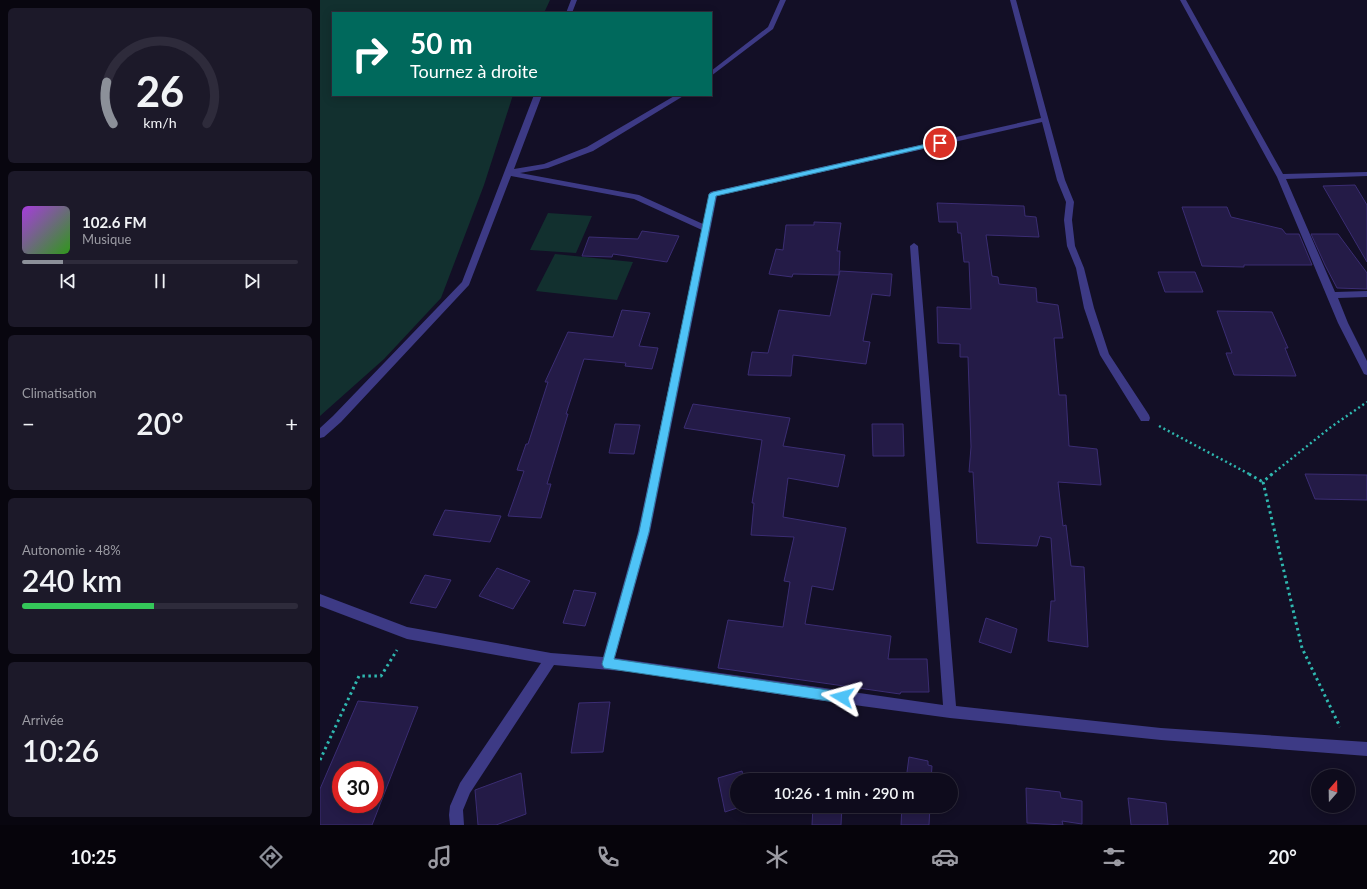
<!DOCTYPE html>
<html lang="fr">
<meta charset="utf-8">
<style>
:root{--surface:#0e0b1c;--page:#1c1929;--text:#f1f3f6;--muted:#9b9ba3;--line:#2e2b3b;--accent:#8c9099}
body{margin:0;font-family:Lato,sans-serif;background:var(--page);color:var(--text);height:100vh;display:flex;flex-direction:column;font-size:15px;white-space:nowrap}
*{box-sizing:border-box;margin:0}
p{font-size:13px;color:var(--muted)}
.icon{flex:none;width:22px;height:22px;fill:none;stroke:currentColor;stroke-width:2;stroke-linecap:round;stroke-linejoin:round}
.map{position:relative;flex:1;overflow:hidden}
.drawer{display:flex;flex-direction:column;gap:8px;padding:8px;background:#08060f;width:320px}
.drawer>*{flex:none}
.top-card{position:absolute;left:12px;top:12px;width:380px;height:84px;border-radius:0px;box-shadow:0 2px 10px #0003,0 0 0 1px var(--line);background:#00695c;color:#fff;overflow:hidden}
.needle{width:26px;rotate:20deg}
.fabs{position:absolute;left:991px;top:769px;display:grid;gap:8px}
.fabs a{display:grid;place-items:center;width:44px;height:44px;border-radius:50%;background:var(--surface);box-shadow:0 2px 10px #0003,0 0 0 1px var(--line);font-size:20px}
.speed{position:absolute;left:12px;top:761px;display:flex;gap:8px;font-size:20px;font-weight:700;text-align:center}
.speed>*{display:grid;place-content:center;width:52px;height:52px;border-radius:50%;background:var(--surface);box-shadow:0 2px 10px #0003,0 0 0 1px var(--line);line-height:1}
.speed .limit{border:6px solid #d22;background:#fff;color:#111}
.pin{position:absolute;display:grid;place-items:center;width:34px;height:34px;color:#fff;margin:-17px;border:2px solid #fff;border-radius:50%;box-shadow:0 1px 4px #0007}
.me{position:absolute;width:44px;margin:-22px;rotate:278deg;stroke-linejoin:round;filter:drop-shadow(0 0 3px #0008)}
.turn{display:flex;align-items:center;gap:14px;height:84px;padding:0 12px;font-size:18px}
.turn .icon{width:52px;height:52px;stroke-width:2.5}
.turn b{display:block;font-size:28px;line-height:34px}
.big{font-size:30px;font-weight:600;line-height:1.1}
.drawer .widget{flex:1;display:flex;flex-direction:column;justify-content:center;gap:6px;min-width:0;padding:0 14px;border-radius:6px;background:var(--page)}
.drawer .dial{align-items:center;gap:0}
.dial svg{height:104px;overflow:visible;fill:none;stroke:var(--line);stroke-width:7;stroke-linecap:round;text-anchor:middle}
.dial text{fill:var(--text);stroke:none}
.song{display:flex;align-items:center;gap:12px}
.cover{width:48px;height:48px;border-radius:6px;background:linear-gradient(135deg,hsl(280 70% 55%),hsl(110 70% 35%))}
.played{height:4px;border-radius:2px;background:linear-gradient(90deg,var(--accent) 15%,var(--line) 15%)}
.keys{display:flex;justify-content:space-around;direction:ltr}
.heat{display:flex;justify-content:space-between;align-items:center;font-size:22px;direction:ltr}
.charge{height:6px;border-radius:3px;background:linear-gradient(90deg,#34c759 48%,var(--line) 0)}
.trip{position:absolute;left:410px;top:773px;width:228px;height:40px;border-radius:20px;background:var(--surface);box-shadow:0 2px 10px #0003,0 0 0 1px var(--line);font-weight:600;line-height:40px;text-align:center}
.tab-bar{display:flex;height:64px;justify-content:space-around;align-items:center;background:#06040b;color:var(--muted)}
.tab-bar .icon{width:28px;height:28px}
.tab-bar .selected{color:var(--accent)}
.tab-bar b{font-size:18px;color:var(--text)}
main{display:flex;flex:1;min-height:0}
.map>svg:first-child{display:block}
.green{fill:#12302f}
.building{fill:#241b47;stroke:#3b2d73;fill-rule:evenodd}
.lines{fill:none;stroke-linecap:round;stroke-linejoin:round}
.path-far1{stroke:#2fb8b0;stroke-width:2.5;stroke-dasharray:2 3;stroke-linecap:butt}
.path{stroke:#2fb8b0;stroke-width:3;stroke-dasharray:2.5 3.5;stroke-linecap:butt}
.street{fill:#3d3a85;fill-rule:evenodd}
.route{fill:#4fc3f7;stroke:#337fa1}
</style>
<main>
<section class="drawer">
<div class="widget dial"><svg viewBox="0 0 100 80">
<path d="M14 69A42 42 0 1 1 86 69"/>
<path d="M14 69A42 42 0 0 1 9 37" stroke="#8c9099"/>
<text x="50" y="56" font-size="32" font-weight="700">26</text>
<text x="50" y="72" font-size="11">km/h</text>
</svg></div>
<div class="widget">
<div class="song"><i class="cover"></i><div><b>102.6 FM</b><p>Musique</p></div></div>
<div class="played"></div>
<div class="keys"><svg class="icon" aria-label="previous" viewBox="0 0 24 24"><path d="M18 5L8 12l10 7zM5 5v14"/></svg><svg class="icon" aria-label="pause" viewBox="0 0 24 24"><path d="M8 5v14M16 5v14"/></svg><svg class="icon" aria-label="next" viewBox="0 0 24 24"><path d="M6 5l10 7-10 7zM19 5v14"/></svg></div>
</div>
<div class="widget"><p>Climatisation</p>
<div class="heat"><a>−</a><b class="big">20°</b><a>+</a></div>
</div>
<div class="widget"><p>Autonomie · 48%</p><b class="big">240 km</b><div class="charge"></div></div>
<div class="widget"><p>Arrivée</p><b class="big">10:26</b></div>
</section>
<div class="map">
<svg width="1047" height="825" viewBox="0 0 1047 825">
<rect width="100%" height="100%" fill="#130f26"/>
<path class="green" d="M0,0H230L224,13H13V95H193L164,185L121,298L64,359L0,416Z
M228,213L272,216L256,253L210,250Z
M235,254L313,262L297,300L216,291Z"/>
<path class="building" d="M1035,185L1047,205V262L1003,186Z
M617,203L704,206L705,216L716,217L719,237L666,235L672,276L678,277L679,284L716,288L717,302L738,305L743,338H734L739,395H746L749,446L777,449L781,485L738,482L743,526L746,525L751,566L764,567L768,647L728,641L731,601H735L731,538L720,536L717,546L657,543L653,472H649L651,447L648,357H640V344L618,343L617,307L651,309L649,262H644L641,233H638L637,222H619Z
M862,207H907L911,217L962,229L966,234H979L992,265H924V267L882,266Z
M494,222L521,223L517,251H520L519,275L520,271L572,274L570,296L552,294L543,341L550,342L546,364L473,355L471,376L428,375L432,352L448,353L459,310L510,316L519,275L473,274L472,277L449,274L456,249L463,250L466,225H494Z
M322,231L359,236L347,262L293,254L292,257L262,256L269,237L318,239Z
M991,234H1018L1047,273V289L1017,288L1005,265Z
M838,272H875L883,292H845Z
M302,310L330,313L319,346L338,348L332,369L305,366L306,363L264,359L246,414H248L227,484H231L221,518L188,516L204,471L197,470L206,444H208L228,382H225L248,332L293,337Z
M897,311L952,312L968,348H965L976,376L914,375L906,353H912Z
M373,404L470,418L463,446L525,455L518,487L468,478L463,517L526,528L513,590L492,586L485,624L571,636L568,659H607L609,692H581L580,694L398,668L408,620L463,627L470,582L464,581L474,537L431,535L434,503H432L442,440L364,428Z
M295,424L320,425L314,454L289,453Z
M552,424H583L584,456H553Z
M985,474L1047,475V500L995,499Z
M125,510L181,516L170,542L113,535Z
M177,568L210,581L193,609L159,596Z
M105,575L131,580L116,608L90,603Z
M254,590L276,593L265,626L243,623Z
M666,618L697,629L691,653L659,642Z
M38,701L98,707L52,825H0V789ZM21,770H55V804H21Z
M290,702L283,752L251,753L259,703Z
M589,757L608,761V765L612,766L611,780H586Z
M422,771L424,780H417V806H423L405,812L398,778Z
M201,773L206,814L176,825H158L155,790Z
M706,788L740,792L741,798L762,801V824L742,821L743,825L707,823Z
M808,798L846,803L848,825H811Z
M493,806H522L521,825H492Z
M582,806H610L609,825H581Z"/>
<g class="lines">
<path class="path-far1" d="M839,426L931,475
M951,475L1011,427L1047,402"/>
<path class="path" d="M929,474L943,482
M952,474L943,482L982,648L1020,727
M0,760L39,676H61L77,650"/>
<path class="street" d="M251,0H257L252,13H246Z
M460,0H466L453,29L391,76V71L448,27Z
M690,0H696L745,180L754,202L752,220L755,246L764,268L774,308L789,354L829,415L830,418L829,421H821L780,355L764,308L756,268L747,246L744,220L746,202L737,180L722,122L397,196L330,532L295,658L623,705L590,246L594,243L598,246L636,706L841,728L1047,742V756L841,740L630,718L490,699L312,672L234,665L150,793L143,810L144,825H130L129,815L130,806L140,783L221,663L87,639L0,606V594L87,627L231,653L283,657L318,532L382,230L314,199L191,176L149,285L21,422L4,437L0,438V428L13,416L142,282L214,95H222L194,169L224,164L267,147L356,95H365L273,151L228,168L200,173L319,195L383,224L390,192L721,118Z
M860,0H866L963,174L1047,172V176L966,179L1015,292L1047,291V297L1018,298L1028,323L1047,361V375L1044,374L1018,323L957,177Z"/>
</g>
<path class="route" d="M620,141L623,143L622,144L396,196L329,532L294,659L522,692L526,693L527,697L526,701L522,703L284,668L282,664L319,532L389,194L393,192Z"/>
</svg>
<div class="fabs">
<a><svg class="needle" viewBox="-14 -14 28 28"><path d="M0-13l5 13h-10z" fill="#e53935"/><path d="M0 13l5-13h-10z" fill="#9b9ba3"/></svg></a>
</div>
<div class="speed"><div class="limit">30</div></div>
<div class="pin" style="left:620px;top:143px;background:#d93025"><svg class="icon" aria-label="arrive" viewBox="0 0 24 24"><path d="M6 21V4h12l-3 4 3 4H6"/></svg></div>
<svg class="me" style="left:522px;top:697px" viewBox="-20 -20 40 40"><path d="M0-17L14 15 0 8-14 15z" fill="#4fc3f7" stroke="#fff" stroke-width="4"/></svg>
<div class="trip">10:26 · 1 min · 290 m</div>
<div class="top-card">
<div class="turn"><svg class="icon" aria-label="right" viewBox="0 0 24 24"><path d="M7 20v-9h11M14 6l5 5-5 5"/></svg><div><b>50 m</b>Tournez à droite</div></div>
</div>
</div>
</main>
<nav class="tab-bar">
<b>10:25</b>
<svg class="icon selected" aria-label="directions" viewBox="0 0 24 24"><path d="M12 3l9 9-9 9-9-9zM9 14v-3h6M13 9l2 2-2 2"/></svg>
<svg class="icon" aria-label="music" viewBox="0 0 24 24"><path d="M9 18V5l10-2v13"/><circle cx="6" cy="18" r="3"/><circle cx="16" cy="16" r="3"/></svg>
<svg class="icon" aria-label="phone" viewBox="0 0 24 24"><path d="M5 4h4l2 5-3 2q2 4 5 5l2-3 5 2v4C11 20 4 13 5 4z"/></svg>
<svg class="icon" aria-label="climate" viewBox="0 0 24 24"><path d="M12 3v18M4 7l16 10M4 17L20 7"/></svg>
<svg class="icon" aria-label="car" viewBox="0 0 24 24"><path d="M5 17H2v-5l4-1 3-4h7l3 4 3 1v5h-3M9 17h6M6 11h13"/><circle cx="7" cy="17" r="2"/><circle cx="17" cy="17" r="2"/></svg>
<svg class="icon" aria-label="filters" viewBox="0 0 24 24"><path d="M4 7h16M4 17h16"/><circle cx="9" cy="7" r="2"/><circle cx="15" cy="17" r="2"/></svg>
<b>20°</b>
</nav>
